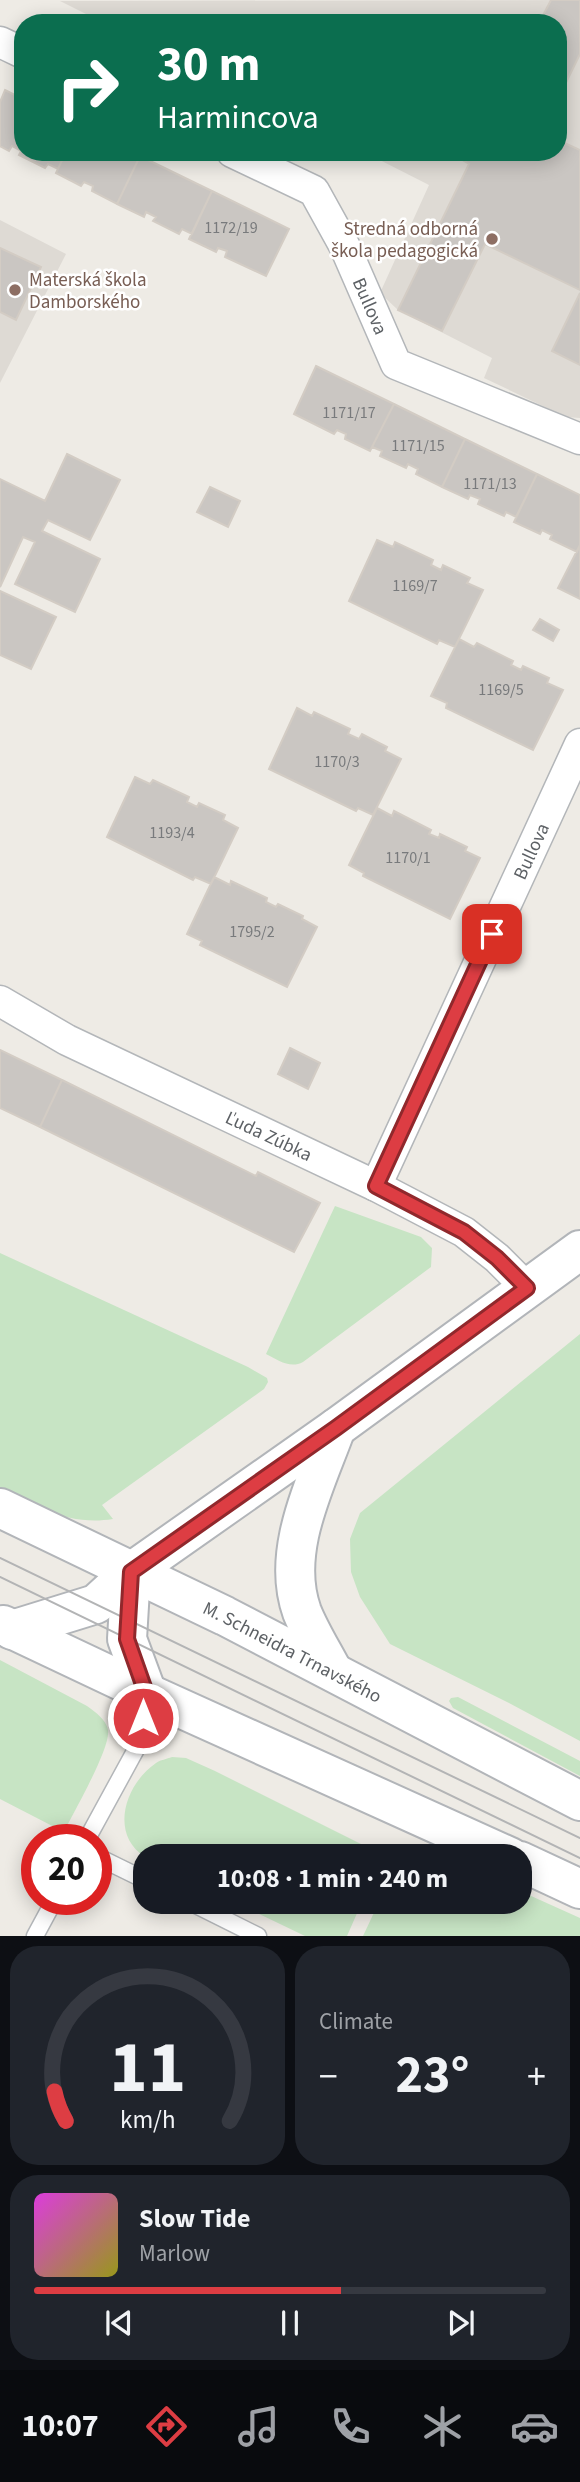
<!DOCTYPE html>
<meta charset="utf-8">
<style>
:root{--surface:#171b24;--page:#20242c;--text:#f1f3f6;--muted:#9ea1a6;--line:#363941;--accent:#dd3d43}
body{margin:0;font-family:"Source Sans 3",sans-serif;background:var(--page);color:var(--text);height:100vh;display:flex;flex-direction:column;font-size:26px;white-space:nowrap}
*{box-sizing:border-box;margin:0}
p{font-size:23px;color:var(--muted)}
.icon{flex:none;width:38px;height:38px;fill:none;stroke:currentColor;stroke-width:2;stroke-linecap:round;stroke-linejoin:round}
.map{position:relative;height:1936px;overflow:hidden}
.details{display:flex;flex-direction:column;gap:10px;padding:10px;background:#0d0f14;flex:1}
.details>*{flex:none}
.hud{position:absolute;left:14px;top:14px;width:553px;height:147px;border-radius:28px;box-shadow:0 4px 18px #0003;background:#0b6e4f;color:#fff;overflow:hidden}
.speed{position:absolute;left:21px;top:1824px;display:flex;gap:14px;font-size:35px;font-weight:700;text-align:center}
.speed>*{display:grid;place-content:center;width:91px;height:91px;border-radius:50%;background:var(--surface);box-shadow:0 4px 18px #0003;line-height:1}
.speed .limit{border:10px solid #d22;background:#fff;color:#111}
.pin{position:absolute;display:grid;place-items:center;width:60px;height:60px;color:#fff;margin:-30px;border-radius:14px;box-shadow:0 4px 10px #0006}
.me{position:absolute;width:77px;margin:-38px;rotate:0deg;stroke-linejoin:round;filter:drop-shadow(0 0 5px #0008)}
.turn{display:flex;align-items:center;gap:24px;height:147px;padding:0 28px;font-size:32px}
.turn .icon{width:91px;height:91px;stroke-width:2.5}
.turn b{display:block;font-size:49px;line-height:60px}
.big{font-size:52px;font-weight:700;line-height:1.1}
.details .card{flex:1;display:flex;flex-direction:column;justify-content:center;gap:10px;min-width:0;padding:0 24px;border-radius:28px;background:var(--page)}
.details .dial{align-items:center;gap:0}
.dial svg{height:182px;overflow:visible;fill:none;stroke:var(--line);stroke-width:7;stroke-linecap:round;text-anchor:middle}
.dial text{fill:var(--text);stroke:none}
.song{display:flex;align-items:center;gap:21px}
.cover{width:84px;height:84px;border-radius:10px;background:linear-gradient(135deg,hsl(300 70% 55%),hsl(60 70% 35%))}
.played{height:7px;border-radius:4px;background:linear-gradient(90deg,var(--accent) 60%,var(--line) 60%)}
.keys{display:flex;justify-content:space-around;direction:ltr}
.heat{display:flex;justify-content:space-between;align-items:center;font-size:38px;direction:ltr}
.details .tiles{flex:1;display:grid;gap:10px;grid-template-columns:1fr 1fr}
.card:last-child{grid-column:span 2}
.trip{position:absolute;left:133px;top:1844px;width:399px;height:70px;border-radius:28px;background:var(--surface);box-shadow:0 4px 18px #0003;font-weight:700;line-height:70px;text-align:center}
.dock{display:flex;height:112px;justify-content:space-around;align-items:center;background:#090b0e;color:var(--muted)}
.dock .icon{width:49px;height:49px}
.dock .active{color:var(--accent)}
.dock b{font-size:32px;color:var(--text)}
.map>svg:first-child{display:block}
.education{fill:#dedad4}
.green{fill:#c7e4c4}
.building{fill:#cac6c2;stroke:#d3ccc4;stroke-width:2}
.lines{fill:none;stroke-linecap:round;stroke-linejoin:round}
.lane-casing{stroke:#b3b6b9;stroke-width:19}
.street-casing{stroke:#b3b6b9;stroke-width:33}
.secondary-casing{stroke:#b2b5b9;stroke-width:42}
.lane{stroke:#fff;stroke-width:16}
.street{stroke:#fff;stroke-width:30}
.secondary{stroke:#fff;stroke-width:38}
.tram{stroke:#b3b4b5;stroke-width:2}
.route-casing{stroke:#90282c;stroke-width:18}
.route{stroke:#dd3d43;stroke-width:12}
.education-dot{fill:#8d6e63;stroke:#fff;stroke-width:2.5}
.labels{text-anchor:middle;stroke-width:5;stroke-linejoin:round;paint-order:stroke}
.number-label{font-size:16px;fill:#787a7c}
.education-label{font-size:19px;fill:#785e54;stroke:#fff;text-anchor:end}
.street-label{font-size:19px;fill:#5d6165;stroke:#fff}
</style>
<div class="map">
<svg width="580" height="1936" viewBox="0 0 580 1936">
<rect width="100%" height="100%" fill="#eeebe5"/>
<path class="education" d="M580,0V418L566,417L484,378L492,358L398,310L380,293L429,185L364,152H558V23H104L60,1Z
M0,220L66,254L0,383Z"/>
<path class="green" d="M335,1206L421,1237L432,1248L431,1267L303,1362C290,1369 278,1360 266,1354Z
M0,1253L248,1367L267,1378L268,1382L264,1389L102,1505L113,1519C70,1526 37,1507 0,1489Z
M580,1334V1741L509,1703L390,1644L360,1597L351,1572L350,1539L360,1513Z
M0,1660L87,1706C95,1712 106,1719 108,1730C111,1748 73,1813 64,1832L0,1799Z
M458,1697L580,1761V1776L453,1708L449,1701L451,1698Z
M172,1757L186,1758L215,1771L383,1855L382,1857H145C109,1834 125,1784 156,1763C160,1760 167,1759 172,1757Z
M404,1845L437,1857H399Z
M520,1891L580,1918V1936H363L379,1902H520Z
M234,1902H362L347,1936H305Z"/>
<path class="building" d="M551,0H580V54L558,99V23H539Z
M5,90L23,99V152H66L58,169L48,164L45,168L19,155L21,151L12,146L9,151L0,146V102Z
M558,140L580,150V290L485,244L442,331L398,310L469,164L449,152H558Z
M66,152H132L140,156L117,204L92,191L93,186L84,182L81,186L56,173Z
M140,156L212,191L192,234L182,229L179,234L153,221L156,217L146,212L144,217L117,204Z
M212,191L289,229L266,276L225,257L227,251L218,248L216,252L189,239Z
M0,248L41,267L16,320L0,312Z
M580,293V365L552,351Z
M316,366L394,404L370,451L345,439L346,434L337,430L334,434L294,414Z
M394,404L465,439L442,487L416,474L418,469L408,464L406,468L380,456L382,451L372,447Z
M465,439L537,474L516,517L506,512L504,516L478,504L480,499L470,495L468,499L442,487Z
M67,454L120,480L90,540L48,520L42,531L100,559L75,612L15,584L35,542L23,537L0,587V479L45,501Z
M537,474L580,495V545L577,552L550,539L552,535L542,530L540,534L514,522Z
M210,487L240,501L228,527L197,512Z
M377,540L393,547L395,542L433,560L431,565L441,570L443,565L470,578L467,583L483,590L455,647L439,640L437,644L349,601Z
M580,545V599L558,588Z
M0,591L56,617L31,669L0,655Z
M540,619L559,630L553,641L533,630Z
M459,639L474,647L477,643L513,661L511,665L521,670L523,666L549,678L547,683L563,690L533,750L446,708L447,703L431,696Z
M297,708L312,716L314,712L350,729L348,734L359,739L362,734L387,747L385,751L401,759L373,815L358,808L356,811L269,769Z
M135,777L150,784L153,780L189,797L187,802L197,807L199,803L225,815L223,820L238,828L211,884L195,877L193,880L107,837Z
M377,808L392,816L394,811L431,830L429,834L439,838L440,834L467,847L465,851L480,858L450,919L363,876L364,873L349,865Z
M214,877L230,885L231,881L267,898L266,902L276,907L278,904L303,916L302,919L317,927L287,987L200,945L202,941L187,934Z
M290,1048L320,1063L308,1089L278,1074Z
M0,1050L62,1080L40,1127L0,1108Z
M62,1080L256,1176L258,1172L320,1203L294,1252L40,1127Z"/>
<g class="lines">
<defs>
<path id="lane" d="M87,1839L140,1742L147,1693
M96,1856L145,1880
M190,1902L258,1936
M35,1936L55,1899"/>
<g id="street">
<path d="M0,42L23,53"/>
<path id="s1" d="M232,152L314,191L345,247L396,364L580,439"/>
<path id="s2" d="M0,1001L67,1040L376,1186L464,1232L497,1258L527,1288"/>
<path id="s3" d="M376,1186L580,744"/>
</g>
<g id="secondary">
<path id="s4" d="M0,1508L225,1616L580,1801"/>
<path d="M131,1572L127,1639L147,1693"/>
<path d="M3,1625L147,1693L510,1857"/>
<path d="M12,1630L96,1604L131,1572L336,1428L580,1250"/>
<path d="M332,1670C322,1651 310,1632 302,1612C280,1551 316,1484 336,1428"/>
<path d="M520,1861L580,1889"/>
</g>
</defs>
<use href="#lane" class="lane-casing"/>
<use href="#street" class="street-casing"/>
<use href="#secondary" class="secondary-casing"/>
<use href="#lane" class="lane"/>
<use href="#street" class="street"/>
<use href="#secondary" class="secondary"/>
<path class="tram" d="M0,1558L580,1838
M0,1577L580,1858"/>
</g>
<g class="lines">
<defs>
<path id="route" d="M143,1718L146,1693L127,1639L131,1572L336,1428L527,1288L497,1258L464,1232L376,1186L492,934"/>
</defs>
<use href="#route" class="route-casing"/>
<use href="#route" class="route"/>
</g>
<g class="education-dot">
<circle cx="492" cy="239" r="7"/>
<circle cx="15" cy="290" r="7"/>
</g>
<g class="labels">
<g class="number-label">
<text x="231" y="233">1172/19</text>
<text x="349" y="418">1171/17</text>
<text x="418" y="451">1171/15</text>
<text x="490" y="489">1171/13</text>
<text x="415" y="591">1169/7</text>
<text x="501" y="695">1169/5</text>
<text x="337" y="767">1170/3</text>
<text x="172" y="838">1193/4</text>
<text x="408" y="863">1170/1</text>
<text x="252" y="937">1795/2</text>
</g>
<g class="education-label">
<text x="478" y="235">Stredná odborná<tspan x="478" dy="22">škola pedagogická</tspan></text>
<text x="29" y="286" text-anchor="start">Materská škola<tspan x="29" dy="22">Damborského</tspan></text>
</g>
<g class="street-label">
<text dy="7" stroke="none"><textPath href="#s1" startOffset="219">Bullova</textPath></text>
<text dy="7" stroke="none"><textPath href="#s3" startOffset="369">Bullova</textPath></text>
<text dy="7" stroke="none"><textPath href="#s2" startOffset="301">Ľuda Zúbka</textPath></text>
<text dy="7" stroke="none"><textPath href="#s4" startOffset="326">M. Schneidra Trnavského</textPath></text>
</g>
</g>
</svg>
<div class="speed"><div class="limit">20</div></div>
<div class="pin" style="left:492px;top:934px;background:#d93025"><svg class="icon" aria-label="arrive" viewBox="0 0 24 24"><path d="M6 21V4h12l-3 4 3 4H6"/></svg></div>
<svg class="me" style="left:143px;top:1718px" viewBox="-20 -20 40 40"><circle r="17" fill="#dd3d43" stroke="#fff" stroke-width="3"/><path d="M0-11L8 9 0 5-8 9z" fill="#fff"/></svg>
<div class="trip">10:08 · 1 min · 240 m</div>
<div class="hud">
<div class="turn"><svg class="icon" aria-label="right" viewBox="0 0 24 24"><path d="M7 20v-9h11M14 6l5 5-5 5"/></svg><div><b>30 m</b>Harmincova</div></div>
</div>
</div>
<section class="details">
<div class="tiles">
<div class="card dial"><svg viewBox="0 0 100 80">
<path d="M14 69A42 42 0 1 1 86 69"/>
<path d="M14 69A42 42 0 0 1 9 56" stroke="#dd3d43"/>
<text x="50" y="56" font-size="32" font-weight="700">11</text>
<text x="50" y="72" font-size="11">km/h</text>
</svg></div>
<div class="card"><p>Climate</p>
<div class="heat"><a>−</a><b class="big">23°</b><a>+</a></div>
</div>
<div class="card">
<div class="song"><i class="cover"></i><div><b>Slow Tide</b><p>Marlow</p></div></div>
<div class="played"></div>
<div class="keys"><svg class="icon" aria-label="previous" viewBox="0 0 24 24"><path d="M18 5L8 12l10 7zM5 5v14"/></svg><svg class="icon" aria-label="pause" viewBox="0 0 24 24"><path d="M8 5v14M16 5v14"/></svg><svg class="icon" aria-label="next" viewBox="0 0 24 24"><path d="M6 5l10 7-10 7zM19 5v14"/></svg></div>
</div>
</div>
</section>
<nav class="dock">
<b>10:07</b>
<svg class="icon active" aria-label="directions" viewBox="0 0 24 24"><path d="M12 3l9 9-9 9-9-9zM9 14v-3h6M13 9l2 2-2 2"/></svg>
<svg class="icon" aria-label="music" viewBox="0 0 24 24"><path d="M9 18V5l10-2v13"/><circle cx="6" cy="18" r="3"/><circle cx="16" cy="16" r="3"/></svg>
<svg class="icon" aria-label="phone" viewBox="0 0 24 24"><path d="M5 4h4l2 5-3 2q2 4 5 5l2-3 5 2v4C11 20 4 13 5 4z"/></svg>
<svg class="icon" aria-label="climate" viewBox="0 0 24 24"><path d="M12 3v18M4 7l16 10M4 17L20 7"/></svg>
<svg class="icon" aria-label="car" viewBox="0 0 24 24"><path d="M5 17H2v-5l4-1 3-4h7l3 4 3 1v5h-3M9 17h6M6 11h13"/><circle cx="7" cy="17" r="2"/><circle cx="17" cy="17" r="2"/></svg>
</nav>
